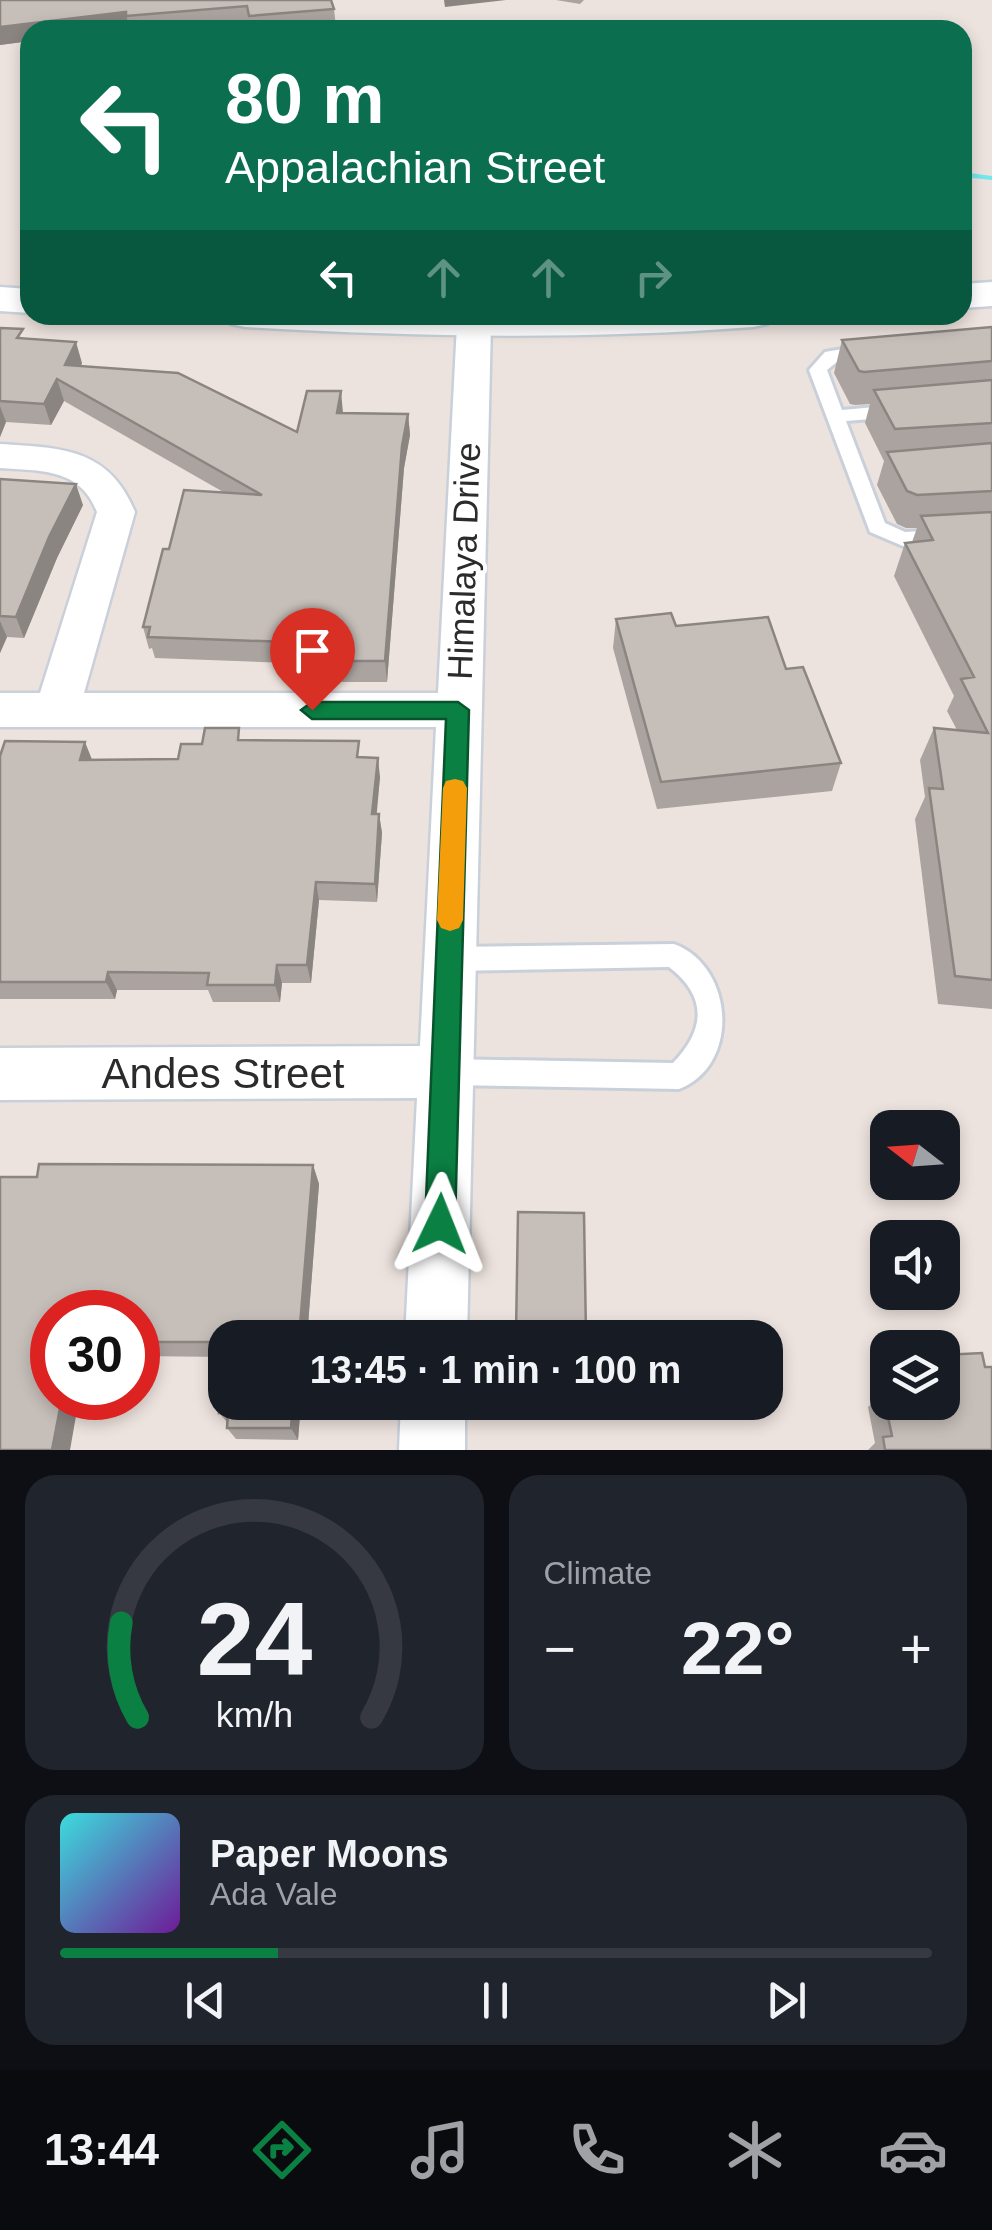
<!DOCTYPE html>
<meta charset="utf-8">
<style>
:root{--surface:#171b24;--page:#20242c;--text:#f1f3f6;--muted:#9ea1a6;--line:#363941;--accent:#0b8043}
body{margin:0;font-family:Helvetica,sans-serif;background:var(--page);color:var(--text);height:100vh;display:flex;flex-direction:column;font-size:38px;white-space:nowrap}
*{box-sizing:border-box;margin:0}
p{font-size:32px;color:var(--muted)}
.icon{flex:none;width:55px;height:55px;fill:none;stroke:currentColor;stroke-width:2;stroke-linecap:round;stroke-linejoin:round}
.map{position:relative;height:1450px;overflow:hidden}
.drawer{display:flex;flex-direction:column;gap:25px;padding:25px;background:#0d0f14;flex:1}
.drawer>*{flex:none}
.guide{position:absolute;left:20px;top:20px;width:952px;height:305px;border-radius:30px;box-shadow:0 5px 15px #0003;background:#0b6e4f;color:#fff;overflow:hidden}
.needle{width:65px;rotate:287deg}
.controls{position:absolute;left:870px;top:1110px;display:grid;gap:20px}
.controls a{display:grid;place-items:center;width:90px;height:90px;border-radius:20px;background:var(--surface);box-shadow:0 5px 15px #0003;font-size:50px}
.speed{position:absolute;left:30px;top:1290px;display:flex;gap:20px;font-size:50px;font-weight:700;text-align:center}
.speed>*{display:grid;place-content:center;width:130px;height:130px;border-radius:50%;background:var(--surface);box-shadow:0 5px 15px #0003;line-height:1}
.speed .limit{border:15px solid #d22;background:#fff;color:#111}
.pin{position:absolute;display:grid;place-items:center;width:85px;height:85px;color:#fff;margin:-102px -42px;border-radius:50% 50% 50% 0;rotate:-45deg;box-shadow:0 0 10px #0007}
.pin .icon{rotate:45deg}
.me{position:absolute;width:110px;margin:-55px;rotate:2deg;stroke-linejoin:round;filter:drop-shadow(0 0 8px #0008)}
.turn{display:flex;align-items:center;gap:35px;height:210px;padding:0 40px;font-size:45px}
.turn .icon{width:130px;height:130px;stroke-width:2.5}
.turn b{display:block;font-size:70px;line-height:85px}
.lanes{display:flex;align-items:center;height:95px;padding:0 40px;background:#0003;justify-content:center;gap:50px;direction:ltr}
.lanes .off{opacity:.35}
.big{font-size:75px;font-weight:700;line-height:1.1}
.drawer .widget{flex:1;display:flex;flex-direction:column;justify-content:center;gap:15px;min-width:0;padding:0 35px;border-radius:30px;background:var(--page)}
.drawer .dial{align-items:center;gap:0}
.dial svg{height:260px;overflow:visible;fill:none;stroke:var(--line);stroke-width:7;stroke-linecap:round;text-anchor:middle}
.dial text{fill:var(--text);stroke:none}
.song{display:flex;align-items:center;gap:30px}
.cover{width:120px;height:120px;border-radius:15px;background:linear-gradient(135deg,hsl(180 70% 55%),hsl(280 70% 35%))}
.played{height:10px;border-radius:5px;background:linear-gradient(90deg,var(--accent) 25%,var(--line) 25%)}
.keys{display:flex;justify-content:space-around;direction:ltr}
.heat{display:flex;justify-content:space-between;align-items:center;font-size:55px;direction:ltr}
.drawer .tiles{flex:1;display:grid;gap:25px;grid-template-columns:1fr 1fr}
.widget:last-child{grid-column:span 2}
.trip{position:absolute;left:208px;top:1320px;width:575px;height:100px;border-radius:30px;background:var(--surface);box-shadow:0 5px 15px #0003;font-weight:700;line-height:100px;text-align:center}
.dock{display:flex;height:160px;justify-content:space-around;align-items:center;background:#090b0e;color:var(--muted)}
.dock .icon{width:70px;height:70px}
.dock .current{color:var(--accent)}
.dock b{font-size:45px;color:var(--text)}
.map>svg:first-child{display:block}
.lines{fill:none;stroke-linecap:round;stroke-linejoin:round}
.stream{fill:#72e8ed;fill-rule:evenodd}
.service-casing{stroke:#c9d0d9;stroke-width:6}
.minor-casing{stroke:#c9d0d9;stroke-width:5}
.tertiary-casing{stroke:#c9d0d9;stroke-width:5}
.service{fill:#fff;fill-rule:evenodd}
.minor{fill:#fff;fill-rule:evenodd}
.tertiary{fill:#fff;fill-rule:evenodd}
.wall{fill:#aaa39f}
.shaded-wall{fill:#8b8582}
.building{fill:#c6beb9;stroke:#8b8582;stroke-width:2.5}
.route{fill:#0b8043;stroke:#07532c;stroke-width:2.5}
.slow{fill:#f59e0b}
.labels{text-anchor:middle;stroke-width:8;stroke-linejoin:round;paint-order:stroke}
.street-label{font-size:35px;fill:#2b2b2b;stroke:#fff}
.near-street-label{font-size:42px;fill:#2b2b2b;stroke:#fff}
</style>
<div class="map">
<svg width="992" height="1450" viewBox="0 0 992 1450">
<rect width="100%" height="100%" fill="#ede3de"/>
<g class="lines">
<path class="stream" d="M962,172L992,176V180L962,177Z"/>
<defs>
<path id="service" d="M866,345L872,346V354L843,357L827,370L842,410L896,405L905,411L896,417L846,421L885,523L905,532L992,527V541L903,546L870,532L809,370L825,352Z
M674,944C734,966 741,1065 679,1089L446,1085L436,1081L432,1072L436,1063L446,1059L673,1063C706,1029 707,996 669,967L449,971L440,967L436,959L440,951L449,947Z"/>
<path id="minor" d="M478,315L491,324L467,1338H405L417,1098L0,1100V1048L420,1046L436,727H0V693H40L97,512C80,468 41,471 0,468V444C62,448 109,448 135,512L84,693H438L457,324L462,317Z
M401,1402H465V1450H399Z"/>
<path id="tertiary" d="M992,282V306L962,308V284Z
M0,287L30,289V313L0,311Z
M225,315H773L767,324L753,327C583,340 415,337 245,327L231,324Z"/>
</defs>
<use href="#service" class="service-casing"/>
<use href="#minor" class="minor-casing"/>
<use href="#tertiary" class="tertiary-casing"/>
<use href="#service" class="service"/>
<use href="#minor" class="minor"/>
<use href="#tertiary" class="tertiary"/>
</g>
<path class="wall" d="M0,0L334,9L336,27L298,30H251L250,24L176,30H30V41L0,45Z
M556,0H584L580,4Z
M992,327V1009L938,1004L915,819L925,797L920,760L934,728L957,730L947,711L954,696L894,576L905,543L912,542L917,528H906L897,524L877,485L884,461L865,423L870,404L855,405L850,404L834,373L842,340Z
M0,328L82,363L81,366L297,432L343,413L408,414L410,435L404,468L387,682H342L340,665L155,658L152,648L149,649L143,627L169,549L225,493L64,401L51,425L6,422L0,437Z
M0,479L83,505L57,558L24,638L7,637L0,653Z
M616,619L676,626L786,669L841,763L832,791L657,809L613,648Z
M242,740L361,758L380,777L376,814H379L382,833L377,902L319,900L311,983H282L280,1002H213L208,990H117L115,999H0V756L92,760L178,759L202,744Z
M313,1165L319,1184L307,1338H225V1357L138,1356V1312H52L98,1398L94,1415L76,1416L0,1450L37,1177Z
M518,1212L584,1213L586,1338H516Z
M942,1355L992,1450H868L875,1443L868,1407L883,1393L942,1402Z
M301,1402L298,1440L236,1439L227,1428V1422L219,1413Z"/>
<path class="shaded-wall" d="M444,0H506L445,7Z
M126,12L129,30H30V41L0,45V27Z
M76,342L82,363L72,387L65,365Z
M57,379L64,401L51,425L44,404Z
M341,391L343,413H337Z
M0,406L6,422L0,437Z
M408,414L410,435L404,468L387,682L385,661L402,446Z
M76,484L83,505L57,558L24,638L16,617L49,537Z
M0,621L7,637L0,653Z
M85,742L93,762L80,760Z
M378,758L380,777L375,833L372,814Z
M379,814L382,833L377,902L375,884Z
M316,882L319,900L311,983L307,965Z
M277,965L282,983L280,1002L275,985Z
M108,972L117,990L115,999L106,982Z
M313,1165L319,1184L307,1338H299Z
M81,1398H98L94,1415L80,1403Z
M293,1402H301L298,1440L291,1428Z
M61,1403L76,1416L70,1450H52Z"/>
<path class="building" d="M0,0H331L334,9L249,16L247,6L126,16V12L0,27Z
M992,327V361L864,372L859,371L842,340Z
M0,328L23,329L17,338L76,342L65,365L178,373L297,432L307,391H341L337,413L408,414L402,446L385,661H339L341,644L148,637L150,627H143L163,549H169L184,490L262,495L57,379L44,404L0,401Z
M992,380V423L895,429L874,390Z
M992,443V491L917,495L907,491L887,452Z
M0,479L76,484L49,537L16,617L0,616Z
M992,512V980L955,976L929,788L943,789L934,728L988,733L961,679L974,677L905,543L933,540L921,516Z
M671,613L676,626L768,617L786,669L803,667L841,763L661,782L616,619Z
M205,728H239L238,740L359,741L357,757L378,758L372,814H379L375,884L316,882L307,965H277L275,985H207L209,973L108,972L106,982H0V756L5,741L85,742L80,760L178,759L181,744H202Z
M39,1164L313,1165L299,1338H225V1342H138V1312H52V1398H81L80,1403H61L52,1450H0V1177H37Z
M518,1212L584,1213L586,1336L516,1333Z
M982,1353L985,1367H992V1450H885L883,1437L892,1436L883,1393L888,1392V1402H942V1390L951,1389L943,1355Z
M225,1373V1402H293L291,1428H227L228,1412L219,1413Z"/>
<path class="route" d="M312,702H458L469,710L455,1224L451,1234L440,1239L429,1234L425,1224L446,719H312L301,710Z"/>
<path class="slow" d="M455,779L463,781L467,788L463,920L459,928L450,931L441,928L437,920L443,788L446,781Z"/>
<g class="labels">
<g class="street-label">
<text transform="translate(464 561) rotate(-88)" y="12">Himalaya Drive</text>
</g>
<g class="near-street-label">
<text x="223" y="1088">Andes Street</text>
</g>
</g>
</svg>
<div class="controls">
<a><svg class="needle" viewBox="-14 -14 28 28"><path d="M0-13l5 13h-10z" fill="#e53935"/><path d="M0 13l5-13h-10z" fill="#9ea1a6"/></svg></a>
<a><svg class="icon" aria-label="sound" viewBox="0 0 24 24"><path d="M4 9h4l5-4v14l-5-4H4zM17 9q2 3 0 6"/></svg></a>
<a><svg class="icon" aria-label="layers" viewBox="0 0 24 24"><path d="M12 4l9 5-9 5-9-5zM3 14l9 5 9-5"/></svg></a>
</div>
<div class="speed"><div class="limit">30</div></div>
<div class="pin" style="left:312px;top:710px;background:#d93025"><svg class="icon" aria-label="arrive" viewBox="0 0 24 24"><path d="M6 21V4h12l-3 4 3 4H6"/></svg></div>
<svg class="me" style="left:440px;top:1224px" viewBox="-20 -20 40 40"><path d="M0-17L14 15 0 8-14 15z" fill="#0b8043" stroke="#fff" stroke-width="4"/></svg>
<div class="trip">13:45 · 1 min · 100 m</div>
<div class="guide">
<div class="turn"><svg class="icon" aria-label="left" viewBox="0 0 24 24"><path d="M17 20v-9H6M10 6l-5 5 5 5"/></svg><div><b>80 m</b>Appalachian Street</div></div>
<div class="lanes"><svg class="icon" aria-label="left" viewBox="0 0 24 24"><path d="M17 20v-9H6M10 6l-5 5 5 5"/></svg><svg class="icon off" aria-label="ahead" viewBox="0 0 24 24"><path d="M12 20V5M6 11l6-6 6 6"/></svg><svg class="icon off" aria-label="ahead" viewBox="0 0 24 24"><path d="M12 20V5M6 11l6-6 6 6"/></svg><svg class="icon off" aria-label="right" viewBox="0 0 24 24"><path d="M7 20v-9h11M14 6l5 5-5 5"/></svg></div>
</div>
</div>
<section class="drawer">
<div class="tiles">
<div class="widget dial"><svg viewBox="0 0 100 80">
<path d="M14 69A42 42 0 1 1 86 69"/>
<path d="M14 69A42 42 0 0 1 9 40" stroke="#0b8043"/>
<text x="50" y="56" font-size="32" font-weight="700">24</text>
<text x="50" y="72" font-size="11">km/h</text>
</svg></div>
<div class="widget"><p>Climate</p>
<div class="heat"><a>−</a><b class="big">22°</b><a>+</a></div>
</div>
<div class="widget">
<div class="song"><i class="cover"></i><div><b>Paper Moons</b><p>Ada Vale</p></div></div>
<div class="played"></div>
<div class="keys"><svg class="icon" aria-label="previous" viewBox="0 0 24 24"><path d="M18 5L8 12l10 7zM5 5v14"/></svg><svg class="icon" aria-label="pause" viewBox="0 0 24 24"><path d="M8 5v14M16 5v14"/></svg><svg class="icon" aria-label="next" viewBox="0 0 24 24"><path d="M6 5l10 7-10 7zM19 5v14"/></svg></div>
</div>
</div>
</section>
<nav class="dock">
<b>13:44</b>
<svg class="icon current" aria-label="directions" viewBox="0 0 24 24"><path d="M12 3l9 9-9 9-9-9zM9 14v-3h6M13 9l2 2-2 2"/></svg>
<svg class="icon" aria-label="music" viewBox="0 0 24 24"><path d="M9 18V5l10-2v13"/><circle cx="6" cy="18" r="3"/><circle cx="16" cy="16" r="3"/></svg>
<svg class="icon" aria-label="phone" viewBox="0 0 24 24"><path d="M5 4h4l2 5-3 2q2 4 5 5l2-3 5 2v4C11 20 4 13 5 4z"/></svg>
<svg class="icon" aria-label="climate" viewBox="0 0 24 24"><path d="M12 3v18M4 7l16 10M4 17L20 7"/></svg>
<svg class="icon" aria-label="car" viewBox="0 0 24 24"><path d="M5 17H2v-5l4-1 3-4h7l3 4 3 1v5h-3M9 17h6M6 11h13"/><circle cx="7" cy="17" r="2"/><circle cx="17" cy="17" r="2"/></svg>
</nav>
